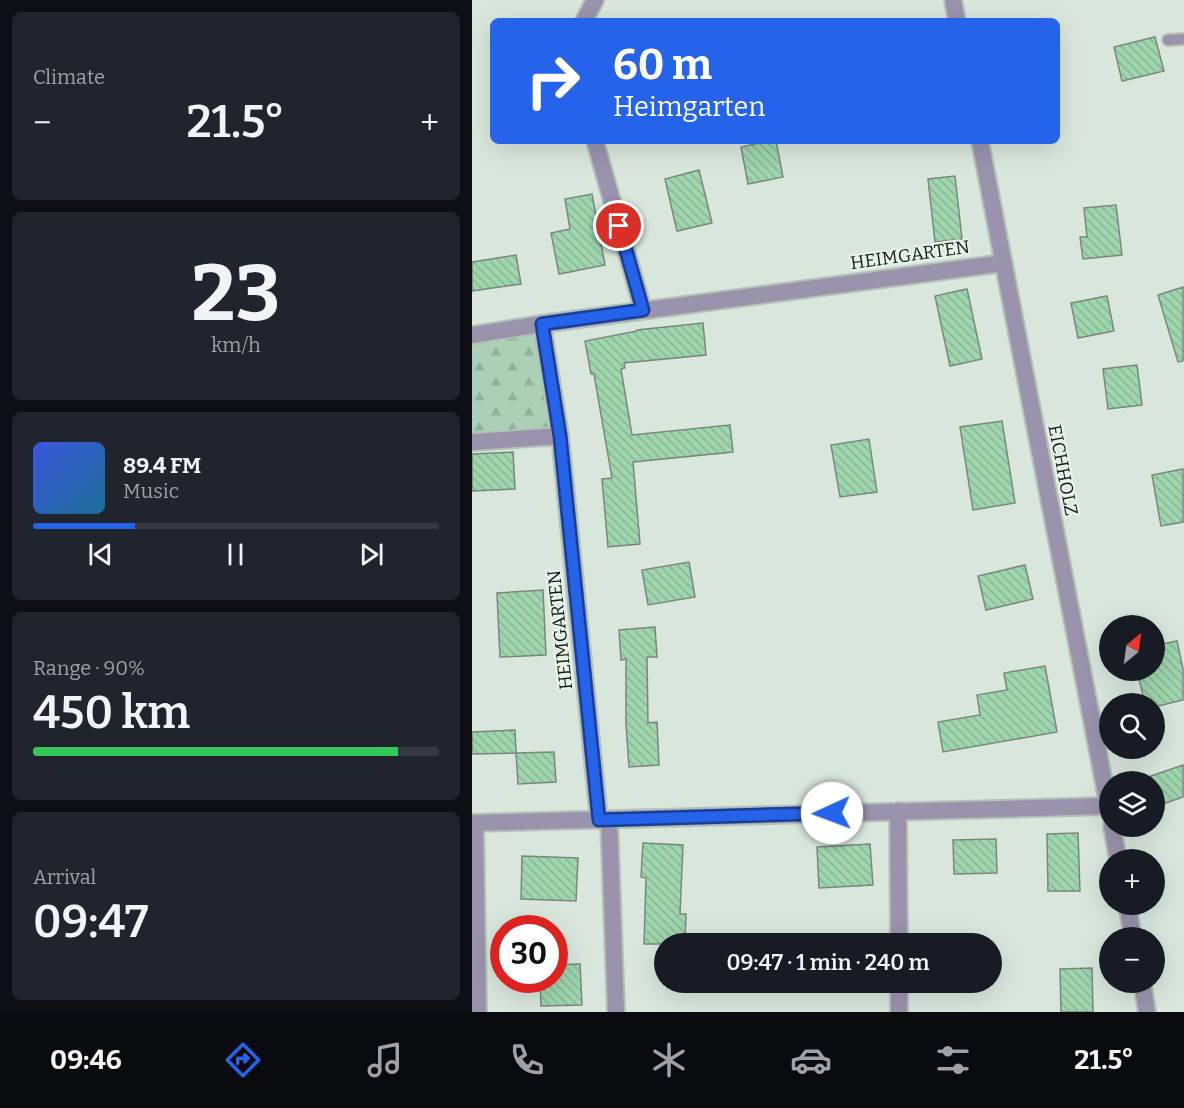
<!DOCTYPE html>
<meta charset="utf-8">
<style>
:root{--surface:#171b24;--page:#20242c;--text:#f1f3f6;--muted:#9ea1a6;--line:#363941;--accent:#2563eb}
body{margin:0;font-family:Bitter,serif;background:var(--page);color:var(--text);height:100vh;display:flex;flex-direction:column;font-size:22px;white-space:nowrap}
*{box-sizing:border-box;margin:0}
p{font-size:20px;color:var(--muted)}
.icon{flex:none;width:33px;height:33px;fill:none;stroke:currentColor;stroke-width:2;stroke-linecap:round;stroke-linejoin:round}
.map{position:relative;flex:1;overflow:hidden}
.details{display:flex;flex-direction:column;gap:12px;padding:12px;background:#0d0f14;width:472px}
.details>*{flex:none}
.guide{position:absolute;left:18px;top:18px;width:570px;height:126px;border-radius:9px;box-shadow:0 6px 24px #0002;background:#2563eb;color:#fff;overflow:hidden}
.needle{width:39px;rotate:29deg}
.buttons{position:absolute;left:627px;top:615px;display:grid;gap:12px}
.buttons a{display:grid;place-items:center;width:66px;height:66px;border-radius:50%;background:var(--surface);box-shadow:0 6px 24px #0002;font-size:30px}
.speed{position:absolute;left:18px;top:915px;display:flex;gap:12px;font-size:30px;font-weight:700;text-align:center}
.speed>*{display:grid;place-content:center;width:78px;height:78px;border-radius:50%;background:var(--surface);box-shadow:0 6px 24px #0002;line-height:1}
.speed .limit{border:9px solid #d22;background:#fff;color:#111}
.pin{position:absolute;display:grid;place-items:center;width:51px;height:51px;color:#fff;margin:-26px;border:3px solid #fff;border-radius:50%;box-shadow:0 2px 6px #0007}
.me{position:absolute;width:66px;margin:-33px;rotate:268deg;stroke-linejoin:round;filter:drop-shadow(0 0 4px #0008)}
.turn{display:flex;align-items:center;gap:21px;height:126px;padding:0 24px;font-size:27px}
.turn .icon{width:78px;height:78px;stroke-width:2.5}
.turn b{display:block;font-size:42px;line-height:51px}
.big{font-size:45px;font-weight:600;line-height:1.1}
.details .widget{flex:1;display:flex;flex-direction:column;justify-content:center;gap:9px;min-width:0;padding:0 21px;border-radius:9px;background:var(--page)}
.details .dial{align-items:center;gap:0}
.dial b{font-size:78px;line-height:1}
.song{display:flex;align-items:center;gap:18px}
.cover{width:72px;height:72px;border-radius:9px;background:linear-gradient(135deg,hsl(230 70% 55%),hsl(200 70% 35%))}
.played{height:6px;border-radius:3px;background:linear-gradient(90deg,var(--accent) 25%,var(--line) 25%)}
.keys{display:flex;justify-content:space-around;direction:ltr}
.heat{display:flex;justify-content:space-between;align-items:center;font-size:33px;direction:ltr}
.charge{height:9px;border-radius:4px;background:linear-gradient(90deg,#34c759 90%,var(--line) 0)}
.trip{position:absolute;left:182px;top:933px;width:348px;height:60px;border-radius:30px;background:var(--surface);box-shadow:0 6px 24px #0002;font-weight:600;line-height:60px;text-align:center}
.menu{display:flex;height:96px;justify-content:space-around;align-items:center;background:#090b0e;color:var(--muted)}
.menu .icon{width:42px;height:42px}
.menu .active{color:var(--accent)}
.menu b{font-size:27px;color:var(--text)}
main{display:flex;flex:1;min-height:0}
.map>svg:first-child{display:block}
.forest{fill:url(#forest-firs)}
.building{fill:url(#building-back-hatch);stroke:#7b877e;stroke-width:1.5}
.lines{fill:none;stroke-linecap:round;stroke-linejoin:round}
.service-casing{stroke:#b4c1b8;stroke-width:14}
.minor-casing{stroke:#b4c1b8;stroke-width:20}
.service{stroke:#9994ac;stroke-width:10}
.minor{stroke:#9994ac;stroke-width:16}
.route-casing{stroke:#184099;stroke-width:15}
.route{stroke:#2563eb;stroke-width:10}
.labels{text-anchor:middle;stroke-width:4.5;stroke-linejoin:round;paint-order:stroke}
.street-label{font-size:18px;fill:#121713;stroke:#e6f3e9}
</style>
<main>
<section class="details">
<div class="widget"><p>Climate</p>
<div class="heat"><a>−</a><b class="big">21.5°</b><a>+</a></div>
</div>
<div class="widget dial"><b>23</b><p>km/h</p></div>
<div class="widget">
<div class="song"><i class="cover"></i><div><b>89.4 FM</b><p>Music</p></div></div>
<div class="played"></div>
<div class="keys"><svg class="icon" aria-label="previous" viewBox="0 0 24 24"><path d="M18 5L8 12l10 7zM5 5v14"/></svg><svg class="icon" aria-label="pause" viewBox="0 0 24 24"><path d="M8 5v14M16 5v14"/></svg><svg class="icon" aria-label="next" viewBox="0 0 24 24"><path d="M6 5l10 7-10 7zM19 5v14"/></svg></div>
</div>
<div class="widget"><p>Range · 90%</p><b class="big">450 km</b><div class="charge"></div></div>
<div class="widget"><p>Arrival</p><b class="big">09:47</b></div>
</section>
<div class="map">
<svg width="712" height="1012" viewBox="0 0 712 1012">
<defs>
<pattern id="forest-firs" width="22" height="20" patternUnits="userSpaceOnUse" patternTransform="scale(1.5)"><rect width="22" height="20" fill="#acd0b5"/><path d="M5 1l3.5 6h-7zM16 11l3.5 6h-7z" fill="#93b29b"/></pattern>
<pattern id="building-back-hatch" width="6" height="6" patternUnits="userSpaceOnUse" patternTransform="scale(1.5)"><rect width="6" height="6" fill="#9ed5ad"/><path d="M-1 5l2 2M0 0l6 6M5-1l2 2" fill="none" stroke="#87b694"/></pattern>
</defs>
<rect width="100%" height="100%" fill="#d8e6dc"/>
<path class="forest" d="M70,324L88,436L0,442V335Z"/>
<path class="building" d="M683,37L692,71L650,81L642,47Z
M297,141H304L311,177L276,184L269,147Z
M227,170L240,223L205,231L193,179Z
M483,176L490,239L463,242L456,179Z
M120,194L133,265L87,274L79,233L98,229L93,199Z
M644,205L650,255L611,259L608,237H615L612,208Z
M44,255L49,284L0,291V262Z
M711,287V361L706,362L686,295Z
M495,289L510,359L478,366L463,296Z
M635,296L642,331L606,338L599,303Z
M231,323L234,355L152,363L153,368L149,369L160,435L258,425L261,452L161,462L168,544L136,547L130,479L140,478L122,374H119L113,341L165,331V330Z
M665,365L670,405L636,409L631,369Z
M530,421L543,503L501,510L488,427Z
M397,439L405,492L368,497L359,445Z
M41,452L43,489L0,491V454Z
M711,469V522L689,526L680,475Z
M217,562L223,597L176,605L170,570Z
M553,565L561,599L514,610L506,576Z
M71,590L74,655L28,657L25,593Z
M183,627L185,657H175L176,723L185,722L187,765L157,767L154,724V659L149,660L147,630Z
M705,641L711,669V700L682,707V704H673L665,670H682V646Z
M573,666L585,732L471,752L466,722L508,715L505,695L535,690L532,673Z
M43,730L44,753L0,754V732Z
M82,752L84,782L46,784L44,753Z
M711,765V797L685,806L682,798V782H677L676,777Z
M606,833L608,891H576L575,834Z
M524,839L525,873L482,874L481,840Z
M171,843L211,845L208,914H214L213,944H172L174,878L169,877Z
M398,844L401,885L347,888L345,847Z
M50,856L106,858L104,901L49,899Z
M108,964L110,1005L69,1006L68,980H82V965Z
M620,968L621,1012H589L588,969Z"/>
<g class="lines">
<defs>
<path id="service" d="M696,40L712,39"/>
<path id="minor" d="M481,0L485,21
M112,21L123,0
M123,141L171,310
M508,141L638,814
M70,324L88,436L127,820
M0,335L70,324L532,263
M0,442L88,436
M426,811L427,944
M137,819L144,1012
M0,823L636,806
M3,823L6,1012
M640,826L646,860
M655,904L661,938
M427,982V1012
M670,982L675,1012"/>
</defs>
<use href="#service" class="service-casing"/>
<use href="#minor" class="minor-casing"/>
<use href="#service" class="service"/>
<use href="#minor" class="minor"/>
</g>
<g class="lines">
<defs>
<path id="route" d="M147,226L171,310L70,324L88,436L127,820L360,813"/>
</defs>
<use href="#route" class="route-casing"/>
<use href="#route" class="route"/>
</g>
<g class="labels">
<g class="street-label">
<text transform="translate(438 255) rotate(-8)" y="6">HEIMGARTEN</text>
<text transform="translate(591 470) rotate(79)" y="6">EICHHOLZ</text>
<text transform="translate(88 630) rotate(-96)" y="6">HEIMGARTEN</text>
</g>
</g>
</svg>
<div class="buttons">
<a><svg class="needle" viewBox="-14 -14 28 28"><path d="M0-13l5 13h-10z" fill="#e53935"/><path d="M0 13l5-13h-10z" fill="#9ea1a6"/></svg></a>
<a><svg class="icon" aria-label="search" viewBox="0 0 24 24"><circle cx="10" cy="10" r="6"/><path d="M15 15l6 6"/></svg></a>
<a><svg class="icon" aria-label="layers" viewBox="0 0 24 24"><path d="M12 4l9 5-9 5-9-5zM3 14l9 5 9-5"/></svg></a>
<a>+</a>
<a>−</a>
</div>
<div class="speed"><div class="limit">30</div></div>
<div class="pin" style="left:147px;top:226px;background:#d93025"><svg class="icon" aria-label="arrive" viewBox="0 0 24 24"><path d="M6 21V4h12l-3 4 3 4H6"/></svg></div>
<svg class="me" style="left:360px;top:813px" viewBox="-20 -20 40 40"><circle r="19" fill="#fff"/><path d="M0-13L10 11 0 6-10 11z" fill="#2563eb"/></svg>
<div class="trip">09:47 · 1 min · 240 m</div>
<div class="guide">
<div class="turn"><svg class="icon" aria-label="right" viewBox="0 0 24 24"><path d="M7 20v-9h11M14 6l5 5-5 5"/></svg><div><b>60 m</b>Heimgarten</div></div>
</div>
</div>
</main>
<nav class="menu">
<b>09:46</b>
<svg class="icon active" aria-label="directions" viewBox="0 0 24 24"><path d="M12 3l9 9-9 9-9-9zM9 14v-3h6M13 9l2 2-2 2"/></svg>
<svg class="icon" aria-label="music" viewBox="0 0 24 24"><path d="M9 18V5l10-2v13"/><circle cx="6" cy="18" r="3"/><circle cx="16" cy="16" r="3"/></svg>
<svg class="icon" aria-label="phone" viewBox="0 0 24 24"><path d="M5 4h4l2 5-3 2q2 4 5 5l2-3 5 2v4C11 20 4 13 5 4z"/></svg>
<svg class="icon" aria-label="climate" viewBox="0 0 24 24"><path d="M12 3v18M4 7l16 10M4 17L20 7"/></svg>
<svg class="icon" aria-label="car" viewBox="0 0 24 24"><path d="M5 17H2v-5l4-1 3-4h7l3 4 3 1v5h-3M9 17h6M6 11h13"/><circle cx="7" cy="17" r="2"/><circle cx="17" cy="17" r="2"/></svg>
<svg class="icon" aria-label="filters" viewBox="0 0 24 24"><path d="M4 7h16M4 17h16"/><circle cx="9" cy="7" r="2"/><circle cx="15" cy="17" r="2"/></svg>
<b>21.5°</b>
</nav>
